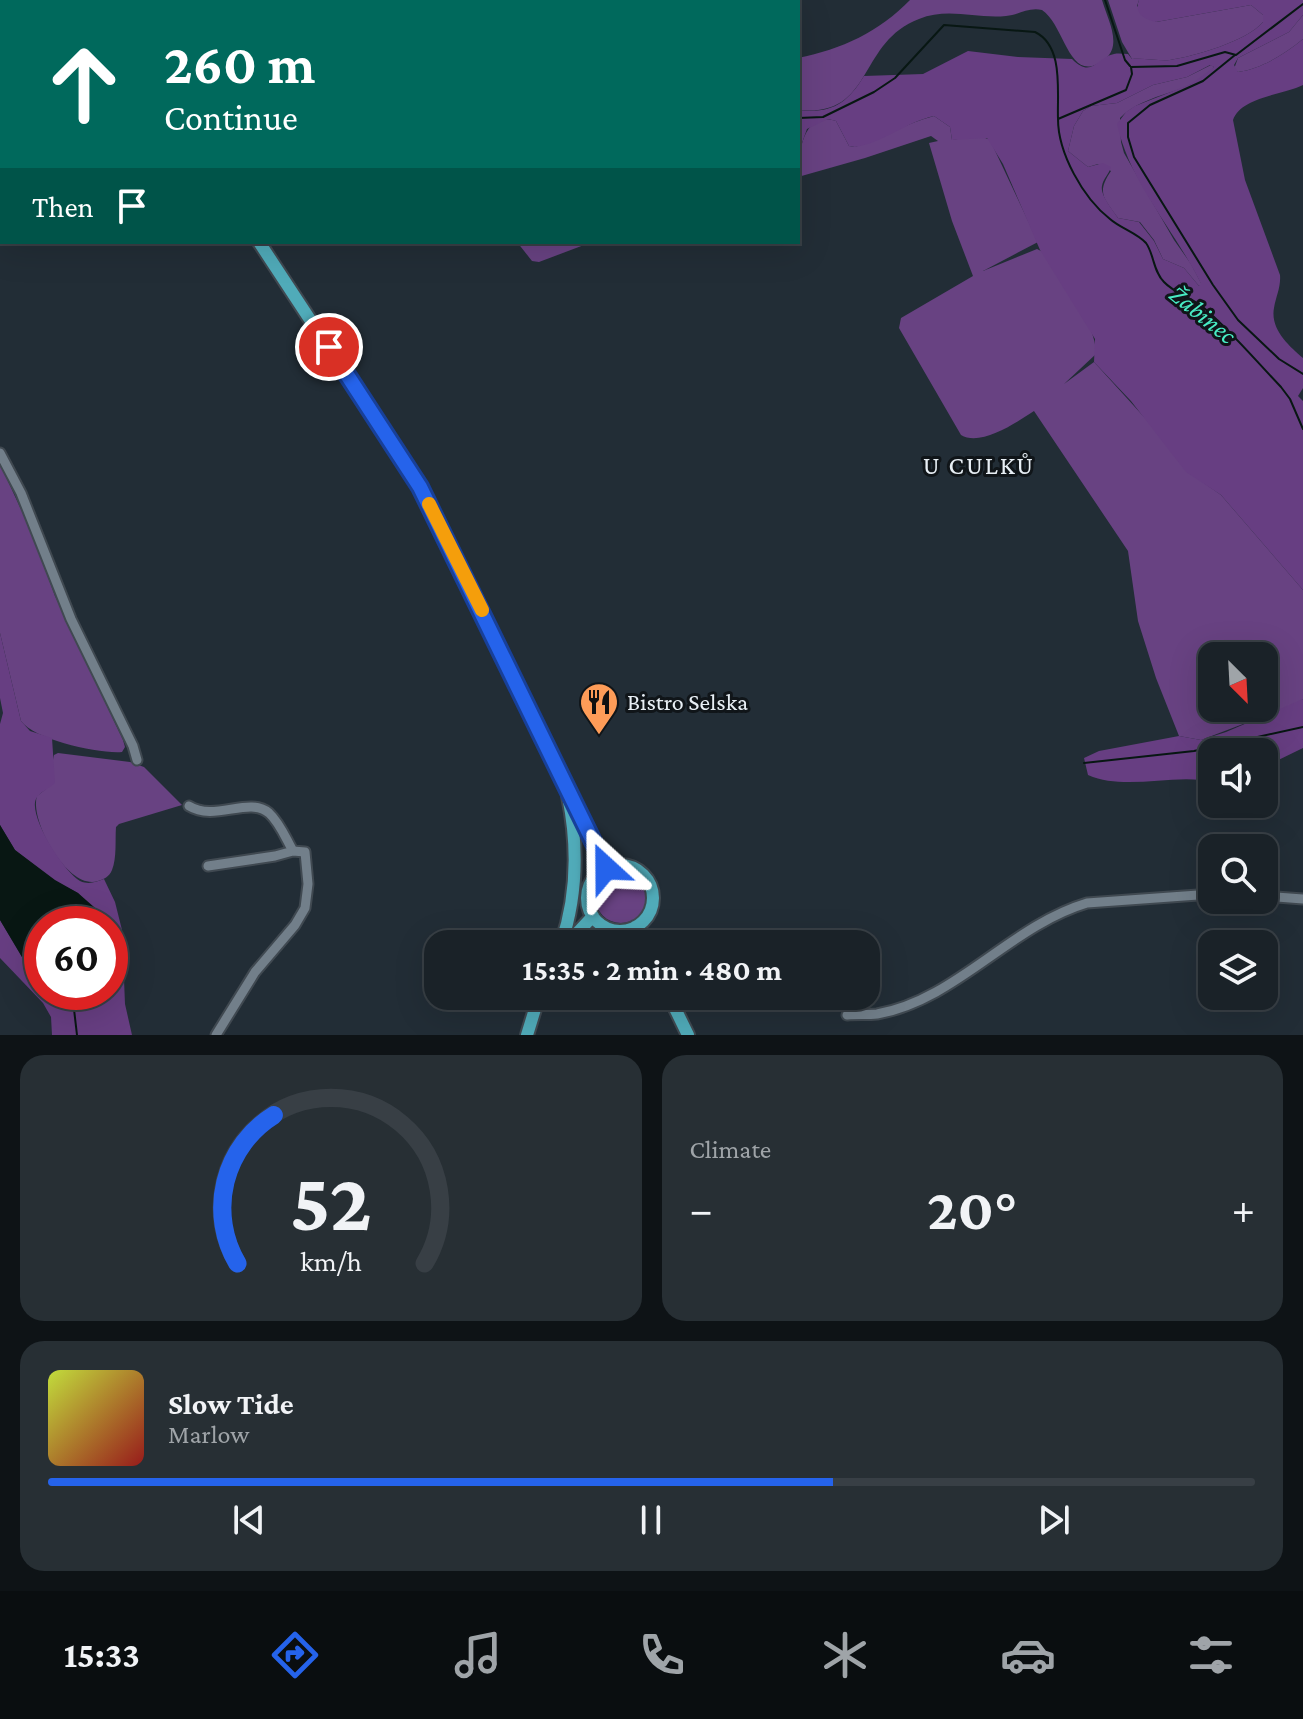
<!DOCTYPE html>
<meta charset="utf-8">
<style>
:root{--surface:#1a2228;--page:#272f34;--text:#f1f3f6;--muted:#9fa4a8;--line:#383f45;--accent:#2563eb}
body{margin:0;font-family:"Crimson Pro",serif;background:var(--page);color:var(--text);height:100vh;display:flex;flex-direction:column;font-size:30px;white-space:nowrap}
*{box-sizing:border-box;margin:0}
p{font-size:26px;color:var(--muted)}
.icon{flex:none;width:44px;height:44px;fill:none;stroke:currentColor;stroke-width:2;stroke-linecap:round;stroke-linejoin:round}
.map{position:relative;height:1035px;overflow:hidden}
.panel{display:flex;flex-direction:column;gap:20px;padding:20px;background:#0e1316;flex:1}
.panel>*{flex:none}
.banner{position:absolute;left:0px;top:0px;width:800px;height:244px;box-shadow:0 8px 32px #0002,0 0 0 2px var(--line);background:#00695c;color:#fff;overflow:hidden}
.needle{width:52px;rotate:156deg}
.buttons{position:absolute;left:1198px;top:642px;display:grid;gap:16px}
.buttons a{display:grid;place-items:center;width:80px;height:80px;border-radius:16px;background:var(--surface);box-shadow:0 8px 32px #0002,0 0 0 2px var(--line);font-size:40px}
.speed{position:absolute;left:24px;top:906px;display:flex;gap:16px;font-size:40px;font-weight:700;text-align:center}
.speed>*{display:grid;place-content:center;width:104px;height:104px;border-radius:50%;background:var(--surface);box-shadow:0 8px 32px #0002,0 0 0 2px var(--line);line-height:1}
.speed .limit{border:12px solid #d22;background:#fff;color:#111}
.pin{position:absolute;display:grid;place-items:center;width:68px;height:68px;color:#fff;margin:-34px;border:4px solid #fff;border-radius:50%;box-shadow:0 2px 8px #0007}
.me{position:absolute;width:88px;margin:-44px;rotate:336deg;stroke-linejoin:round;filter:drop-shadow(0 0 6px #0008)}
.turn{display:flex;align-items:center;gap:28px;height:168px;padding:0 32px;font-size:36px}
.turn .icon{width:104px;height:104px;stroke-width:2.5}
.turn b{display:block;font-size:56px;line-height:68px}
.then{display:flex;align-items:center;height:76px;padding:0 32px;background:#0003;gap:16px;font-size:30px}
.big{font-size:60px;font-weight:700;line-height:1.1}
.panel .tile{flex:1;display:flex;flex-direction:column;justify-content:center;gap:12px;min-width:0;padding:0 28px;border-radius:24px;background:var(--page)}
.panel .dial{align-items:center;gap:0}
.dial svg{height:208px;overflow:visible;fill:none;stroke:var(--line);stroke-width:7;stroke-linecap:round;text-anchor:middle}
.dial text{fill:var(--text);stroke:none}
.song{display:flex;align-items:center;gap:24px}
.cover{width:96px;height:96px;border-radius:12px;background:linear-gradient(135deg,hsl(70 70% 55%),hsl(0 70% 35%))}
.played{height:8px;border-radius:4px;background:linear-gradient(90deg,var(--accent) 65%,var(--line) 65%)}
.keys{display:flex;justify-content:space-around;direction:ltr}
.heat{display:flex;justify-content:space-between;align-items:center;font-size:44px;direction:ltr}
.panel .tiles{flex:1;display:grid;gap:20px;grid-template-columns:1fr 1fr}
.tile:last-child{grid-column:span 2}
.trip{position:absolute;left:424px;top:930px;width:456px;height:80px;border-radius:24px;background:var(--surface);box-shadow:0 8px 32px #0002,0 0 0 2px var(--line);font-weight:700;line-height:80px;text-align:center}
.tabs{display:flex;height:128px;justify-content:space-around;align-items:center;background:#0a0e10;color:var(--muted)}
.tabs .icon{width:56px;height:56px}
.tabs .current{color:var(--accent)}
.tabs b{font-size:36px;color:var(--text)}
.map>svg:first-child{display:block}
.green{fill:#684282;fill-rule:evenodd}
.forest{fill:#673e82;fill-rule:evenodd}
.water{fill:#081713}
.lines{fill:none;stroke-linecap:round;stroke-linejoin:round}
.stream{stroke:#081713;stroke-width:2}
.minor-casing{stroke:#404951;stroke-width:13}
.major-casing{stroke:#404951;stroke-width:16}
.minor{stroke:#727f8a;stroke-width:9}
.major{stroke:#50abb9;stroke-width:12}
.route-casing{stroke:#184099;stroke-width:20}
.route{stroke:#2563eb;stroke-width:14}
.slow{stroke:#f59e0b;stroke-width:14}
.labels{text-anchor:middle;stroke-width:6;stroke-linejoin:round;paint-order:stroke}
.poi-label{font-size:24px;fill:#e8eff5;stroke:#101519;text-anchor:start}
.water-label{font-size:26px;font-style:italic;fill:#48ecc4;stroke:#101519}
.neighbourhood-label{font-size:26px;letter-spacing:2px;fill:#e8eff5;stroke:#101519}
</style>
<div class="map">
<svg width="1303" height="1035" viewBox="0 0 1303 1035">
<rect width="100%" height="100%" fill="#222d36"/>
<path class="green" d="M910,0H1102C1107,18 1123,45 1105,59C1069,88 1066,26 1042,10C1028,7 1019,15 1006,16C976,19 948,7 919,19C856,43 875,118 798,110V58C842,49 879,32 910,0Z
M1108,0H1139L1137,6L1156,22L1251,5L1263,15V22C1247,41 1195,56 1170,60C1158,61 1145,58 1132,59L1122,42Z
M1303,15V39C1285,54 1261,69 1238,72L1234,69L1238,58L1289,32Z
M1211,65L1214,67C1195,94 1146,91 1120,118L1121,142L1124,153L1174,240L1191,264L1202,285L1199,286L1184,268L1163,259L1154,240L1140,222L1118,218C1104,198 1096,193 1111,171L1098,164L1088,167L1068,151L1074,126L1083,111L1091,106L1117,103L1153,85L1187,77Z
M934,116L950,127L952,140C964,138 980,134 990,140L1038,242L983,271L1037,249L1043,252C1060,279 1097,324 1096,354L1064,384L1094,362L1204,483L1221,495L1303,590V699L1296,704L1201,740L1179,736L1156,678L1138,621L1128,551L1034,411C1017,422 981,447 961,435L899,328L901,318L973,276L952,221L929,143L938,141L931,136L865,158L798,177C798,154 803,110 836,121L849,146L855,147C882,138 907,123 934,116ZM1212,656H1264V708H1212Z
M517,242H592L539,262L532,261Z
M0,464L31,531L55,596L123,740L125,747L122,752C99,754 35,740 21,721L0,633Z
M58,753L130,762L144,767L182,805L119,824L116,827C115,840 117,858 112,870C109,877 104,879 98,881C68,891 29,820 37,796C63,777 48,780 54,755Z
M595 897a26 26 0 1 1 52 0a26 26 0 1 1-52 0Z"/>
<path class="forest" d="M1139,0H1303V15L1289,32L1238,58L1234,65L1238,72C1261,69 1285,54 1303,39V85C1283,95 1241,97 1233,120L1245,180L1280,275C1281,287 1276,296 1274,308C1270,329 1289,346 1303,358V388L1298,396L1303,401V590L1221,495L1186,472L1131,401L1094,362L1095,339L1040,250L1003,164L987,138L952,140L950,127L934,116C906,122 883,143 855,147L849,146L836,121L828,119L807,129L798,154V110C831,114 847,104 864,76L923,74L968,51L1018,57L1072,59C1092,79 1096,58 1114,54C1119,53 1123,54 1128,54L1132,59C1145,58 1158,61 1170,60C1195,56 1247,41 1263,22V15L1251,5L1156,22C1144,19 1134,14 1139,0ZM1210,65L1214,67L1191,84L1135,106L1126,112L1117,124C1130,184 1175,230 1201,284L1199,286L1184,268L1163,259L1154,241L1139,222L1118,218C1113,210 1100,195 1102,186C1103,179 1109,174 1111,167L1103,163L1088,167L1068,151L1074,126L1083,111L1091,106L1117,103L1153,85L1187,77Z
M0,633L21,721L30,731L52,738L55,783C49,789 39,792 36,799C28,816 64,872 80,881C89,885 95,882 104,879L115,902L122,930L125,1004L132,1035H52L51,1017L43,1003L0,958V920L22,957L31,962L42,957V992H110V924H94L101,918L78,893L55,881L15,850L0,825V724L3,713L0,698Z
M1303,699V748L1264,767V752H1212V774L1205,775L1201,780C1165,776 1123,790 1088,775L1084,758L1099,751L1179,736L1201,740L1226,732Z"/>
<path class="water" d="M0,825L15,850L55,880L78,893L102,914L101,918L94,924H42V957L31,962L22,957L0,920Z"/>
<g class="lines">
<path class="stream" d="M529,0L534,2
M1105,0L1125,60L1130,66
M1303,4L1236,55L1225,52L1177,66L1131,67L1132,74L1126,90L1058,119C1058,153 1083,198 1110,219C1120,228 1137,233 1146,243C1154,254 1153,271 1164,282C1174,293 1192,298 1204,308C1232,332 1256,361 1281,387L1290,399L1303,429
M1235,55L1203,81L1150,105L1128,123V137L1134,157L1213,285L1238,320L1279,359L1303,374
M798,118L823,117L874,92L895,78L944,25L1035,32C1064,46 1057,91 1058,119
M1084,763L1194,751L1303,727
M72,992L77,1035"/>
<defs>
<path id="minor" d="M0,453L21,493L71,619L133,746L137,760
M189,806C215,822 249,796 269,813C280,823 286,839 293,851
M208,866L275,856L293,851L305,852L308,884L305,908L295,925L255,972L216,1035
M1264,896L1303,899
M847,1015C857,1014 867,1015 877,1014C956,1000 1010,926 1087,903L1212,894"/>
<path id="major" d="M97,0L98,2
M259,242L420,487L606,868
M587 898a33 33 0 1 1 66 0a33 33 0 1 1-66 0Z
M635,927L643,944
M561,944C577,897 578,845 568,796
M567,944L593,916
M669,996L688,1035
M527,1035L539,996"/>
</defs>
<use href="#minor" class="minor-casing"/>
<use href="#major" class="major-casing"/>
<use href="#minor" class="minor"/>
<use href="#major" class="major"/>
</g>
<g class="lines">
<defs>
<path id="route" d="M329,347L420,487L606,868"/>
</defs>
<use href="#route" class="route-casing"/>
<use href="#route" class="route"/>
<path class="slow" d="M429,504L482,610"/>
</g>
<defs>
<symbol id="restaurant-pin" viewBox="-11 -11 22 30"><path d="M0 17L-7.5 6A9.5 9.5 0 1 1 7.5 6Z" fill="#fe9c58" stroke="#101519"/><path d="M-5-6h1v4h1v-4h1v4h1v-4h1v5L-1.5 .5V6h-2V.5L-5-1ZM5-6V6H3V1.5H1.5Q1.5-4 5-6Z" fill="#111"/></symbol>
</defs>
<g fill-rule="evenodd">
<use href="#restaurant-pin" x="577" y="680" width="44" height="60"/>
</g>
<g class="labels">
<g class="poi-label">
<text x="627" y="710">Bistro Selska</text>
</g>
<g class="water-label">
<text transform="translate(1203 314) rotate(39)" y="9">Žabinec</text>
</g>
<g class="neighbourhood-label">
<text x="979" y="474">U CULKŮ</text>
</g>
</g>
</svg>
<div class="buttons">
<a><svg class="needle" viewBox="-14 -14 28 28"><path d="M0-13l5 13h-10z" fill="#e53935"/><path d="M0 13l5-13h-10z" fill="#9fa4a8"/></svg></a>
<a><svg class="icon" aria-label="sound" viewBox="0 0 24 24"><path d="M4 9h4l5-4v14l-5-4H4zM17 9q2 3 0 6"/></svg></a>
<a><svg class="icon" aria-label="search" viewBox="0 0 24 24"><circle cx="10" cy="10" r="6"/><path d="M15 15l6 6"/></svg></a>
<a><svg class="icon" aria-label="layers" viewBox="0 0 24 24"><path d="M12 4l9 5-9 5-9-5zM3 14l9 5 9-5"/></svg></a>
</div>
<div class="speed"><div class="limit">60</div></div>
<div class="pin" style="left:329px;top:347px;background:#d93025"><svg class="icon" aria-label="arrive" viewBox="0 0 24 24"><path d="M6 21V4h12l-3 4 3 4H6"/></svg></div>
<svg class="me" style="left:606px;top:868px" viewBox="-20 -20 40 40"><path d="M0-17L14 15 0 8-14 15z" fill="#2563eb" stroke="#fff" stroke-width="4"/></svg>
<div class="trip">15:35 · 2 min · 480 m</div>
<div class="banner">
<div class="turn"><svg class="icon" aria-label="ahead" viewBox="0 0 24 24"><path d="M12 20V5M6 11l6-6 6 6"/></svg><div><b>260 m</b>Continue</div></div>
<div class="then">Then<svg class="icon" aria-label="arrive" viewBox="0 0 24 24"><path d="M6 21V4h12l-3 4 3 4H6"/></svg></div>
</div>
</div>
<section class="panel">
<div class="tiles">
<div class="tile dial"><svg viewBox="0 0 100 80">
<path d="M14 69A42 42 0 1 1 86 69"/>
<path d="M14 69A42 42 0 0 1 28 12" stroke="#2563eb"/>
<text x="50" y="56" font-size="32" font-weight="700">52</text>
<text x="50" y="72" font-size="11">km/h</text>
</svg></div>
<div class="tile"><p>Climate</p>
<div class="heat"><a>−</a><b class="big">20°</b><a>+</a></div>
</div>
<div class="tile">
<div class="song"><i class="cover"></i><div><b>Slow Tide</b><p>Marlow</p></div></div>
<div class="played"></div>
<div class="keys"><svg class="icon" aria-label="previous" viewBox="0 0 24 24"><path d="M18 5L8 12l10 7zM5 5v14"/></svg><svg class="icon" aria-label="pause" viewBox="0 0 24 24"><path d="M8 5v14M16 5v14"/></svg><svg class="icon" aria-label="next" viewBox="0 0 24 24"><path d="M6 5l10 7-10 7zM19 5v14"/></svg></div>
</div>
</div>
</section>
<nav class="tabs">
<b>15:33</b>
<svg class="icon current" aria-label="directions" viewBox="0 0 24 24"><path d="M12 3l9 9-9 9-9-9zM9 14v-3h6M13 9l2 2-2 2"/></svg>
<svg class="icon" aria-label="music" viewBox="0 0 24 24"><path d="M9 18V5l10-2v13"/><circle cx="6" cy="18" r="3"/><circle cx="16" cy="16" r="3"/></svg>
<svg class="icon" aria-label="phone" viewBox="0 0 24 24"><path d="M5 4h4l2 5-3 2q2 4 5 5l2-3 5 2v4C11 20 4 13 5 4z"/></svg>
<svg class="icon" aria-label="climate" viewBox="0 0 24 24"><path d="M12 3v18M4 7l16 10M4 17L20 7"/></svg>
<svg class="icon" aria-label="car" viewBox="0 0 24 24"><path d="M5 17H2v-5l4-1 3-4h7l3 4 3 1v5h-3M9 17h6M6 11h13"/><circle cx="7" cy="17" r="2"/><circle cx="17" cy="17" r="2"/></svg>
<svg class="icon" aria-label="filters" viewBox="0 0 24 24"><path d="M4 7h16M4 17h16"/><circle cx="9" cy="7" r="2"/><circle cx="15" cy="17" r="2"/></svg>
</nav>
